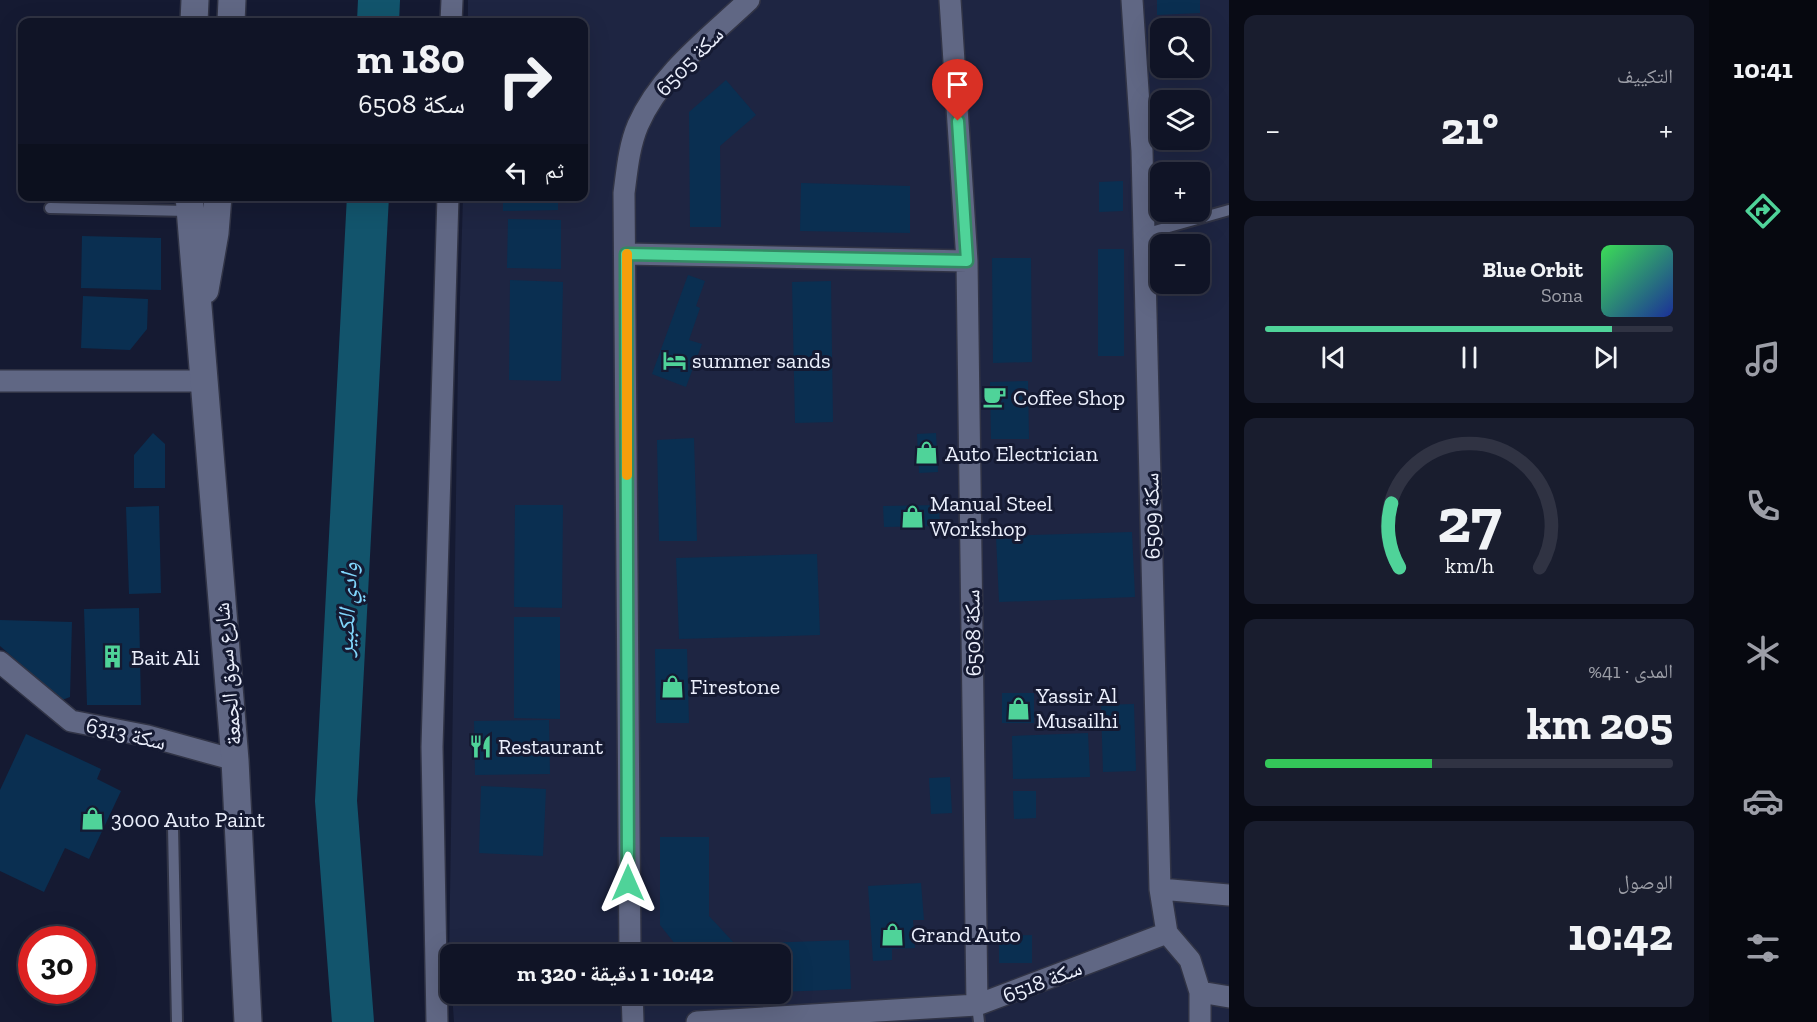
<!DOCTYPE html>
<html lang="ar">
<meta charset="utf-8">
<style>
:root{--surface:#101426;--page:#191d2e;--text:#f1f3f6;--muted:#9c9ea7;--line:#303343;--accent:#4fd399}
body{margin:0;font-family:"Zilla Slab","Noto Naskh Arabic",serif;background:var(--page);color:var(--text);direction:rtl;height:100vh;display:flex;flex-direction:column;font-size:22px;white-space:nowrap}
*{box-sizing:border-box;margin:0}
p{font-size:20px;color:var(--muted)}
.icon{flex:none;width:33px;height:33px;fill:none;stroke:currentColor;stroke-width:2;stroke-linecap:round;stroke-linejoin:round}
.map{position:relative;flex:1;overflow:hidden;direction:ltr}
.drawer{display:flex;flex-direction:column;gap:15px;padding:15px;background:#090b15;width:480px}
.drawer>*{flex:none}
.hud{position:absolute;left:18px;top:18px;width:570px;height:183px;border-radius:12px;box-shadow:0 6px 24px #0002,0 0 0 2px var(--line);direction:rtl;background:#101426;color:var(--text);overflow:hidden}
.controls{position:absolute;left:1150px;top:18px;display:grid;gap:12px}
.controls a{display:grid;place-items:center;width:60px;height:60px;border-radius:12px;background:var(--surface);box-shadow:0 6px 24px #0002,0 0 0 2px var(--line);font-size:30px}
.speed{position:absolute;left:18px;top:926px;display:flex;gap:12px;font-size:30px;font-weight:700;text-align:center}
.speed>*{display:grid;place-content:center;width:78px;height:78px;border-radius:50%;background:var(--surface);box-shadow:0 6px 24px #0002,0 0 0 2px var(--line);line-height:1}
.speed .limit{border:9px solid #d22;background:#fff;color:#111}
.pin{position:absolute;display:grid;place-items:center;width:51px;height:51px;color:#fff;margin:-62px -26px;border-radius:50% 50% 50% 0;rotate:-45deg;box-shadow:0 0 6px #0007}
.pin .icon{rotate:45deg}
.me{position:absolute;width:66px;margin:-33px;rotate:0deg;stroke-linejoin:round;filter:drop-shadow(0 0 4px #0008)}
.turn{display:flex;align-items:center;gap:21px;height:126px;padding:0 24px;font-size:27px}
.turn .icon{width:78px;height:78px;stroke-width:2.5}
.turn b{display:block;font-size:42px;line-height:51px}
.then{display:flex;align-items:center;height:57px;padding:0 24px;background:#0003;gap:12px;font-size:22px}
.big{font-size:45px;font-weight:700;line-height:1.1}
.drawer .tile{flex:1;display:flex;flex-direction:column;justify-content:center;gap:9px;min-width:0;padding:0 21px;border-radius:12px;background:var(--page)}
.drawer .dial{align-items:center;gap:0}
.dial svg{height:156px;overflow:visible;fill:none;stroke:var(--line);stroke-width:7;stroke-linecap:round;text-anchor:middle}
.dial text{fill:var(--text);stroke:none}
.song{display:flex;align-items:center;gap:18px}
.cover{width:72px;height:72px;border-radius:9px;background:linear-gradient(135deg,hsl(130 70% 55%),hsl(230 70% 35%))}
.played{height:6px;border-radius:3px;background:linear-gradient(90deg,var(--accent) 85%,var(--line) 85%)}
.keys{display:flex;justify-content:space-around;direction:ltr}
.heat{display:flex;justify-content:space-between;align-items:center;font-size:33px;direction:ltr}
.charge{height:9px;border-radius:4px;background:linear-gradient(90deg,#34c759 41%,var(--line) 0)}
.trip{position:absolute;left:440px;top:944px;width:351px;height:60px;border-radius:12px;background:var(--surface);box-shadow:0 6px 24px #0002,0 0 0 2px var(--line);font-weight:700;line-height:60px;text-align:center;direction:rtl}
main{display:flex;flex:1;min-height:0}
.menu{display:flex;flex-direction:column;width:108px;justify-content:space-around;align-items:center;background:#06080f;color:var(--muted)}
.menu .icon{width:42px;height:42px}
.menu .current{color:var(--accent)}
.menu b{font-size:27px;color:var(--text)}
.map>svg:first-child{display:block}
.built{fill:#1e2542;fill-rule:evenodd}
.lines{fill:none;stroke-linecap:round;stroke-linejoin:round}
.river{stroke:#12546c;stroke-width:42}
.building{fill:#0a2f51}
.service-casing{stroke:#313446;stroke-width:14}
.minor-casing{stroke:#313446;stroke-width:24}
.tertiary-casing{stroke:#313446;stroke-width:30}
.service{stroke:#606784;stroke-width:10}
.minor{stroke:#606784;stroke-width:21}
.tertiary{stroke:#606784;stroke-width:27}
.route-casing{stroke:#338963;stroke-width:15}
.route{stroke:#4fd399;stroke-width:10}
.slow{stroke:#f59e0b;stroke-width:10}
.labels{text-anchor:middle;stroke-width:6;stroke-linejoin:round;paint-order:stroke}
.street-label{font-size:22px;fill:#ebeffc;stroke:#151a32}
.poi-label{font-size:22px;fill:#ebeffc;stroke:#151a32;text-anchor:start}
.water-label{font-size:24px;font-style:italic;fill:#81d6fc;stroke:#151a32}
</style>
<main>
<nav class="menu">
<b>10:41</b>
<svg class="icon current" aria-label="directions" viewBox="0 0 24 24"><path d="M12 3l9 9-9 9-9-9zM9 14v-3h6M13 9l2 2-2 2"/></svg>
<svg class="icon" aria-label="music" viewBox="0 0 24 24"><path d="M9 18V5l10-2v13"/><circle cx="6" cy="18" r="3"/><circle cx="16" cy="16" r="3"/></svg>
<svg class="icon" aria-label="phone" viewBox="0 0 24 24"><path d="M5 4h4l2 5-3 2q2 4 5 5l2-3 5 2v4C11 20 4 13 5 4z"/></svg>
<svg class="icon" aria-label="climate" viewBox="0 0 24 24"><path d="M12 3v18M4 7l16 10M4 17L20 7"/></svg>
<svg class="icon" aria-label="car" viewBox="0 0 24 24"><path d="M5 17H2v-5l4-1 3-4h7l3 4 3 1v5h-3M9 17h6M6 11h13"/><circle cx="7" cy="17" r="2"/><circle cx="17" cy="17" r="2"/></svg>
<svg class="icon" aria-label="filters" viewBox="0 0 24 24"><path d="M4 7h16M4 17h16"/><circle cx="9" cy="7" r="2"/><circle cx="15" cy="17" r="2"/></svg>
</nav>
<section class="drawer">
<div class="tile"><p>التكييف</p>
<div class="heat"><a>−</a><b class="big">21°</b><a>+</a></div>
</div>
<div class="tile">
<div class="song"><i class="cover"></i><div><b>Blue Orbit</b><p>Sona</p></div></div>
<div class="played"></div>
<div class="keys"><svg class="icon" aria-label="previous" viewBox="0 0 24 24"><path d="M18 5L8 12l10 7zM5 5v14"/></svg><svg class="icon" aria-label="pause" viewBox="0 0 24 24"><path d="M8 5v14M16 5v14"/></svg><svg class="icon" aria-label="next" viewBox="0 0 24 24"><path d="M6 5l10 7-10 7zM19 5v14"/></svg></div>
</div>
<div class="tile dial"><svg viewBox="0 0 100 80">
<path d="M14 69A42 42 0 1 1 86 69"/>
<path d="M14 69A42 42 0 0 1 10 36" stroke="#4fd399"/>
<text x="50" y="56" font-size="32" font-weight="700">27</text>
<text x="50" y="72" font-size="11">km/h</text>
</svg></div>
<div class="tile"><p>المدى · 41%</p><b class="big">205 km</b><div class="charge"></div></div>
<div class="tile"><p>الوصول</p><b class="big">10:42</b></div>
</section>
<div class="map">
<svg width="1229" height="1022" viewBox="0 0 1229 1022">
<rect width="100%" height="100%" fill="#151a32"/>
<path class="built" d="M468,0H1229V1022H454L452,993H780V954H450V971L449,962L458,363L463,197L584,196V22H468ZM1161,28H1200V68H1161ZM1161,100H1200V140H1161ZM1161,172H1200V212H1161ZM1161,244H1200V284H1161Z"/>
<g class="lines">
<path class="river" d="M378,22L379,0
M353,1022L336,801L368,196"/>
</g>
<path class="building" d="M1157,0H1200V13L1157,15Z
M726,80L756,115L720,146L721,227H690L689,112Z
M1123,181V211L1099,212V182Z
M801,183L910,186V233L800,231Z
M503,196H558V210L503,211Z
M508,219L561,220V269L507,268Z
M82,236L161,238V290L81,288Z
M1098,249H1124V356H1098Z
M992,258H1031L1032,362L993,363Z
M688,275L705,281L696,306L700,308L689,340L702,344L686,387L652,374Z
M510,280L563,282L561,381L509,380Z
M831,281L833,422L795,423L792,282Z
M83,296L148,299L147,329L130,350L81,348Z
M1028,381L1029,439H991L990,382Z
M153,433L165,444V488H134V455Z
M936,433L938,472L919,473L917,434Z
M694,438L697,541H659L657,440Z
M515,505H563L562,608L514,607Z
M939,505L940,526L884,527L883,506Z
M159,506L161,593L129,594L126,507Z
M1132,532L1135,597L999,602L996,536Z
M817,554L820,635L679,639L676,558Z
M139,608L141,705H87L84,609Z
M514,617H560V719L514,718Z
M0,620L72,622L70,697L62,700L0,646Z
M655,649H687L689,723H656Z
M1002,693H1034V723H1002Z
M1134,704L1136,771L1103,772L1101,705Z
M549,720L550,774L475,775L474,721Z
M1088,733L1090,777L1013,779L1012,736Z
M26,734L101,769L97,779L121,791L89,859L65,848L44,892L0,871V790Z
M950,777L952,813L931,814L929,778Z
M481,786L546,789L543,856L479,853Z
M1013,791H1036V818L1014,819Z
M660,837H709V916L735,944L849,940L851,989L780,992V954H683L660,925Z
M921,883L924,920H913L915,948L892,949V960L873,961L868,886Z
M1032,935V963H999V936Z"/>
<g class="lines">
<defs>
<path id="service" d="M50,208L188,211
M1144,234L1229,210
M173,827L177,1022
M977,1005L979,1022"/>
<path id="minor" d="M950,0L967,261L977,1005
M1132,0L1142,151L1160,889L1167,933L1190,960L1200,992V1022
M451,22L452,0
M626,254L967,261
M0,381H202
M0,662L71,721L148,736L235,760
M1160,889L1229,895
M630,954L624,193C627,170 629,146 638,125C660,74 710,37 749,0
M1200,992L1229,997
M632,993L633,1022
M437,1022L432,747L448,196
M697,1022L977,1005L1167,933"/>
<path id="tertiary" d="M194,22L195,0
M231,22L232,0
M189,196L235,760L248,1022
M205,290L215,233L218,196"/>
</defs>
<use href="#service" class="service-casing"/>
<use href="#minor" class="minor-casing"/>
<use href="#tertiary" class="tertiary-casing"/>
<use href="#service" class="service"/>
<use href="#minor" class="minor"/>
<use href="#tertiary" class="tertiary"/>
</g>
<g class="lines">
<defs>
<path id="route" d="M628,883L626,254L967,261L958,121"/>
</defs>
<use href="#route" class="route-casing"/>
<use href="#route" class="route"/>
<path class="slow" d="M627,475V254"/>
</g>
<defs>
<symbol id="hotel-bare" viewBox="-9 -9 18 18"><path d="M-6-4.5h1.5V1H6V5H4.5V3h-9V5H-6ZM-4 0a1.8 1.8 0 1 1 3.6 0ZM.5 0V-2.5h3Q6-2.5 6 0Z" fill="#4fd399" stroke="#151a32" stroke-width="2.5" paint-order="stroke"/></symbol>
<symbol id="cafe-bare" viewBox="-9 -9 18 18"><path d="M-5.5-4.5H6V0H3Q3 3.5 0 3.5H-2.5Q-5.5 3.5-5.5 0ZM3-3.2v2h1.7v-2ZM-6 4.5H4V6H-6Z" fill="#4fd399" stroke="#151a32" stroke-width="2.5" paint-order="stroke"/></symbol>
<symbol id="shop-bare" viewBox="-9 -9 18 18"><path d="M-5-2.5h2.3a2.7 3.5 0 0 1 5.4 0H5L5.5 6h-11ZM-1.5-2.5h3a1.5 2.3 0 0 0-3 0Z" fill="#4fd399" stroke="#151a32" stroke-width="2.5" paint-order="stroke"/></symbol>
<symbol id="building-bare" viewBox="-9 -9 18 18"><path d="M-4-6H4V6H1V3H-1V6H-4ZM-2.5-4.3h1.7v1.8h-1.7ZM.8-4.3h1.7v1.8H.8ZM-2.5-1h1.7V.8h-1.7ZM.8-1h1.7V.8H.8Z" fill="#4fd399" stroke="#151a32" stroke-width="2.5" paint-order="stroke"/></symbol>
<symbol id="restaurant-bare" viewBox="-9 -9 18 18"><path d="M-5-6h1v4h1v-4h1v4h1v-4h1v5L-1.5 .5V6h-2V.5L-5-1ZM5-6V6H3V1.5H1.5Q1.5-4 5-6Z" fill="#4fd399" stroke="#151a32" stroke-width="2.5" paint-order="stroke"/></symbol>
</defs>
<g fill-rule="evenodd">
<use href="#hotel-bare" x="658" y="344" width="33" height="33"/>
<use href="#cafe-bare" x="978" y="380" width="33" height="33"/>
<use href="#shop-bare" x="910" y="436" width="33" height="33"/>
<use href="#shop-bare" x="896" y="500" width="33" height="33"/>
<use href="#building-bare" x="96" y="640" width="33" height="33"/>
<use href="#shop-bare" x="656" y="670" width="33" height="33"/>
<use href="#shop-bare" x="1002" y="692" width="33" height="33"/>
<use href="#restaurant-bare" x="464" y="730" width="33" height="33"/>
<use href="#shop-bare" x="76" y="802" width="33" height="33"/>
<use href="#shop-bare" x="876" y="918" width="33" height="33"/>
</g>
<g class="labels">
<g class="street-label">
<text transform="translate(689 61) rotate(-46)" y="8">سكة 6505</text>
<text transform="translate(1151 516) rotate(-91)" y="8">سكة 6509</text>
<text transform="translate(972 633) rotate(-91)" y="8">سكة 6508</text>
<text transform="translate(227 674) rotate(-95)" y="8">شارع سوق الجمعة</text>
<text transform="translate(126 733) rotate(13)" y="8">سكة 6313</text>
<text transform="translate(1042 981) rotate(-21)" y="8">سكة 6518</text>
</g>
<g class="poi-label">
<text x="692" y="368">summer sands</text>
<text x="1013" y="405">Coffee Shop</text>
<text x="945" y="461">Auto Electrician</text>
<text x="930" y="511">Manual Steel<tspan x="930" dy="25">Workshop</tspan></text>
<text x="131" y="665">Bait Ali</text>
<text x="690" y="694">Firestone</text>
<text x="1036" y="703">Yassir Al<tspan x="1036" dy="25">Musailhi</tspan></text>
<text x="498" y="754">Restaurant</text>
<text x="111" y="827">3000 Auto Paint</text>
<text x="911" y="942">Grand Auto</text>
</g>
<g class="water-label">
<text transform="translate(347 609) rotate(-87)" y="8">وادي الكبير</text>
</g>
</g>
</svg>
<div class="controls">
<a><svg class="icon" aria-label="search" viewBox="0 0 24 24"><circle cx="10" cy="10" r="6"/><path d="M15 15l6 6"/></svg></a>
<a><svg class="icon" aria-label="layers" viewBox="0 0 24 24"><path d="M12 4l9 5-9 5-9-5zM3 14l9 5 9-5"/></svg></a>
<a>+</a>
<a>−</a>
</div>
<div class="speed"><div class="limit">30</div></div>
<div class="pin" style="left:958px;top:121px;background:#d93025"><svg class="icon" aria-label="arrive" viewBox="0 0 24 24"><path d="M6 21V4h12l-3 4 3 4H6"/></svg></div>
<svg class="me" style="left:628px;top:883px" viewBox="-20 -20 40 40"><path d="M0-17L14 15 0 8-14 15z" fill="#4fd399" stroke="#fff" stroke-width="4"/></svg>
<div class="trip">10:42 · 1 دقيقة · 320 m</div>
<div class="hud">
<div class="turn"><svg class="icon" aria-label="right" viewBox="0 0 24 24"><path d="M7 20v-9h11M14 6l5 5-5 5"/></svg><div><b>180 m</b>سكة 6508</div></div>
<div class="then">ثم<svg class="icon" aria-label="left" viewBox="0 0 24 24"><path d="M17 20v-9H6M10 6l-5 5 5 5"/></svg></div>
</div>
</div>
</main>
